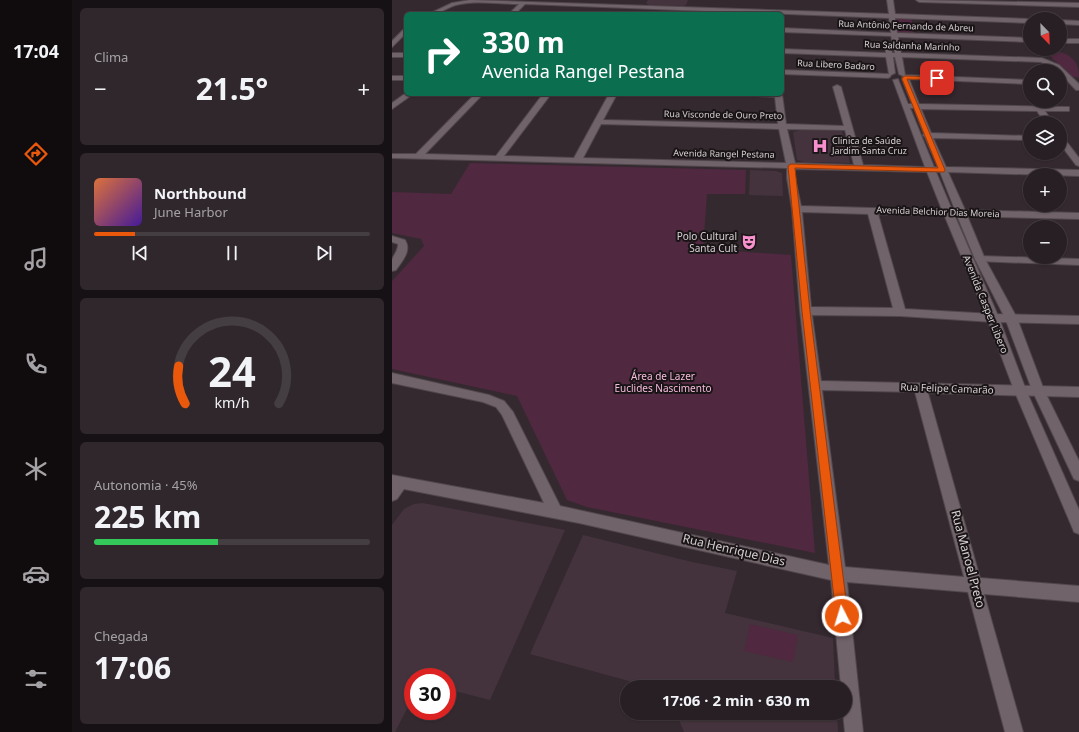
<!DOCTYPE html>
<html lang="pt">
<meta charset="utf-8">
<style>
:root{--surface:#281f24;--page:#30272c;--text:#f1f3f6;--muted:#a5a2a6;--line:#443d41;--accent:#ea580c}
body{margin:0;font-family:"Noto Sans",sans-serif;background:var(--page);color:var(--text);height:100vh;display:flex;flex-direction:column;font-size:15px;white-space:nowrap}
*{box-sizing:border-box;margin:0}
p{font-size:13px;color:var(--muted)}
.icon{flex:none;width:22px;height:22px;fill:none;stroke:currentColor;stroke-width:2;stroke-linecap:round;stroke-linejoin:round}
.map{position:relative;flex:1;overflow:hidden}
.details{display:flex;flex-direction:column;gap:8px;padding:8px;background:#161114;width:320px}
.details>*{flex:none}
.top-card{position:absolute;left:12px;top:12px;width:380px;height:84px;border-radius:6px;box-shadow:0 1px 3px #0004,0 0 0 1px var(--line);background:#0b6e4f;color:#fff;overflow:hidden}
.needle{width:26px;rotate:157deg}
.fabs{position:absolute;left:631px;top:12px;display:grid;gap:8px}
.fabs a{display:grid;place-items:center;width:44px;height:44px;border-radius:50%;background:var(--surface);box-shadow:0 1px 3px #0004,0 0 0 1px var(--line);font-size:20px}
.speed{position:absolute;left:12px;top:668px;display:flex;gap:8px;font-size:20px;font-weight:700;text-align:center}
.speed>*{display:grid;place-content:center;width:52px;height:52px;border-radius:50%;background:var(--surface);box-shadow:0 1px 3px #0004,0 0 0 1px var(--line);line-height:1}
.speed .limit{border:6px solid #d22;background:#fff;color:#111}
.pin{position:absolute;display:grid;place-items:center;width:34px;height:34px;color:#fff;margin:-17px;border-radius:8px;box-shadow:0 2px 6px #0006}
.me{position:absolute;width:44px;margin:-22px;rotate:355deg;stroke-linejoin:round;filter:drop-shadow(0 0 3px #0008)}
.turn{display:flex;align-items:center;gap:14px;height:84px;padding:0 12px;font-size:18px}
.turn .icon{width:52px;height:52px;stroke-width:2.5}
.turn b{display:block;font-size:28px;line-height:34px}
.big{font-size:30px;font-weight:700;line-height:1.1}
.details .tile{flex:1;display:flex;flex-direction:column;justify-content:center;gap:6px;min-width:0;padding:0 14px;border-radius:6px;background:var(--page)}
.details .dial{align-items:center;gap:0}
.dial svg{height:104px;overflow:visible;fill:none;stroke:var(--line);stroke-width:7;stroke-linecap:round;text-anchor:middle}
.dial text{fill:var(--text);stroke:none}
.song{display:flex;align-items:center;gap:12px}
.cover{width:48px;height:48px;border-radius:6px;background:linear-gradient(135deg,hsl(20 70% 55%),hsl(260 70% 35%))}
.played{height:4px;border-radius:2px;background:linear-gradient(90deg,var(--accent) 15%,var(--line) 15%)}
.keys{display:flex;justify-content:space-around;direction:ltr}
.heat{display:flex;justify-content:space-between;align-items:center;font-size:22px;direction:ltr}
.charge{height:6px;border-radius:3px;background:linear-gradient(90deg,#34c759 45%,var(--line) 0)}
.trip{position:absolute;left:228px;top:680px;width:232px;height:40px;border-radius:20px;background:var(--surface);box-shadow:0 1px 3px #0004,0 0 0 1px var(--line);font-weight:700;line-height:40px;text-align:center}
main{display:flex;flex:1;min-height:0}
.tabs{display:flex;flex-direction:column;width:72px;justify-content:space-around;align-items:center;background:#100c0e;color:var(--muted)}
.tabs .icon{width:28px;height:28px}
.tabs .active{color:var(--accent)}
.tabs b{font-size:18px;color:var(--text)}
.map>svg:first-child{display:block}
.built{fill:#44333c}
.green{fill:#502840}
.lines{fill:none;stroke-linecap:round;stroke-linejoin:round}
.street-casing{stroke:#50474c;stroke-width:2}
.secondary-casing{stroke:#50474c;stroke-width:2}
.street{fill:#71636a;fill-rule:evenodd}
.secondary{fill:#71636a;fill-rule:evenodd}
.route{fill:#ea580c;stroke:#983908}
.labels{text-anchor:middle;stroke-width:4;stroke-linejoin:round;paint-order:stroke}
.far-street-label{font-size:9px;fill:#d7cfd3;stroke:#191416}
.far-poi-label{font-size:9px;fill:#d7cfd3;stroke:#191416;text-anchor:start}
.poi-label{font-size:10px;fill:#d7cfd3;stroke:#191416;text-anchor:end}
.street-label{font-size:10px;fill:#d7cfd3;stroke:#191416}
.park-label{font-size:10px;fill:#f7bbdd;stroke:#191416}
.near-street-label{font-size:12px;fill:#d7cfd3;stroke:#191416}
</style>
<main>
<nav class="tabs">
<b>17:04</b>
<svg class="icon active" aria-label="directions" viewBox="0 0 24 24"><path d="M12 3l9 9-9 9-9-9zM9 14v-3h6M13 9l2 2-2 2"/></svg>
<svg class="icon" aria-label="music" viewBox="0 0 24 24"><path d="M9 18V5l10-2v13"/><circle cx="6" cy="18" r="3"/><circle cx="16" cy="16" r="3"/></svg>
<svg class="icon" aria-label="phone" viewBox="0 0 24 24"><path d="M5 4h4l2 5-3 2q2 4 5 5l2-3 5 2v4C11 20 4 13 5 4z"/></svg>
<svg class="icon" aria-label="climate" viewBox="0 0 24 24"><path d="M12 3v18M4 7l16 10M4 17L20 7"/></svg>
<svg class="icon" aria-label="car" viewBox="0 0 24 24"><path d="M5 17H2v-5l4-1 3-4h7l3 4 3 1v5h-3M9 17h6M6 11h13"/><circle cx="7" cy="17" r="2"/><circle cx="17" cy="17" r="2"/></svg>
<svg class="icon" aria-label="filters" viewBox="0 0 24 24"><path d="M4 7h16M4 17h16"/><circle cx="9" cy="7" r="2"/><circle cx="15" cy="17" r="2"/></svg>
</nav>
<section class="details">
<div class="tile"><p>Clima</p>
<div class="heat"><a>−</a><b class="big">21.5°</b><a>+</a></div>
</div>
<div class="tile">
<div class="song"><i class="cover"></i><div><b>Northbound</b><p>June Harbor</p></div></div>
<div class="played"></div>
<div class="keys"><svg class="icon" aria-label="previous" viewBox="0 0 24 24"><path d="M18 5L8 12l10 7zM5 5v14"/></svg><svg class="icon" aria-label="pause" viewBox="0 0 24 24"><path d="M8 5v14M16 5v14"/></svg><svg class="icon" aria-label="next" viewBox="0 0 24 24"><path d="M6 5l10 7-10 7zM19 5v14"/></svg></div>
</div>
<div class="tile dial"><svg viewBox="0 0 100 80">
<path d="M14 69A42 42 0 1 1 86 69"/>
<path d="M14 69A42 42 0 0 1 9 40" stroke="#ea580c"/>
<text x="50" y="56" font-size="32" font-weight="700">24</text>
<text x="50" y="72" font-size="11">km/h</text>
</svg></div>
<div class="tile"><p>Autonomia · 45%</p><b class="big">225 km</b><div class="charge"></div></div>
<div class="tile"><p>Chegada</p><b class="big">17:06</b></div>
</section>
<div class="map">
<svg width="687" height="732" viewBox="0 0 687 732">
<rect width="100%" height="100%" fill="#352930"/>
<path class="built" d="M256,0H296L294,5L291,6L257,5L254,3Z
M409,130L450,131L458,163L412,162L405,160L401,132Z
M358,170L384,171L390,173L391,196L357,195Z
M30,503L173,530L98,700L55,689V677H21V697L3,732H0V525L12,509L22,504Z
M191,535L300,562L345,571L333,613L441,638L443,687H259L138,654Z
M284,713H445L446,732H292Z"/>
<path class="green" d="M500,16L519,17L523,35L503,34Z
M664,51C680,55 687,61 687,78L679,76L658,56L657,52Z
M78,163L354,170L353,194H315L311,249L399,255L423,553L195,507L175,500L125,396L0,369V281L32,246L29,239L0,233V192L59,194Z
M358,624L406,635L401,662L352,651Z"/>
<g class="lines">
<defs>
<path id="street" d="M78,0L497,14L495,0H501L503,14L638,19V23L503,18L505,33L638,38V42L506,37L509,53L650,58L667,65L687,84V90H684L668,73V71L649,62L510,57L513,75L638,80V84L517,79L527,104L677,107V111H653L661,123H653L645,111L529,109L539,133L638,136V140L541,138L554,167L687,170V176L556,172L573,210L687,213V219L486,214L513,309L601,314L687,316V324L601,322L508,316L420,315L429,381L687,387V397L536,393L588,578L687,586V602L592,594L631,732H613L576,592L455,582L471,732H453L451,713H453V687H449L439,580L187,523L12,489L5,499L0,501V475L152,503L110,415L104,407L91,402L0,383V373L97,395L112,401L121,412L168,506L437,565L408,311L400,209L395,178V168L0,158V154H24L83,94H91L33,154L104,156L151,94H159L112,156L182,158L217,94H225L211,120L386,124L383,97L365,96L361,94H390L394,124L452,126L441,87L445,85L449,87L471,165L533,167L501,80L506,79L516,104H520L510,79L511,76L507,74L503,57H501L503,73L499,75L498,77L496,78L390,74V70L497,74L494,57L390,53V49L494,53L493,47L496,45L499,47L500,53H503L499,36L390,32V28L499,33L497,18L133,4L123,14H117L127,4C106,4 84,0 64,5C54,8 48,14 37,14L60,3ZM518,108H522L532,134L531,135L533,137L546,167H542ZM209,124L387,129L394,163L191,158ZM395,129L453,130L462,165L403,163ZM403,169L535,172L550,210L409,206L403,178ZM544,172H548L563,210H560ZM410,212L476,214L501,308L419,307ZM430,390L523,392L572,577L453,567Z
M524,0L687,3V7L527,2Z
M668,20L687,21V25L668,24Z
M14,27V33L0,47V41Z
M668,39H687V43H668Z
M0,53H14V57H0Z
M0,76H14V80H0Z
M14,93L21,94L0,109V103Z
M668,137H671L687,158V166L684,165L668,144Z
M0,236L13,240C20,251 10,261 4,270L0,271C0,268 0,263 0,260C2,254 6,251 6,244L0,242Z
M588,256L687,259V265L584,261L583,259Z"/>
<path id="secondary" d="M556,209L561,212L607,318L634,390L687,510V534L682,532L680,527L622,390L595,318L551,212Z
M569,210L574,213L593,259L625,318L652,390L687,461V481L682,479L640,390L613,318L583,259L564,213Z"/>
</defs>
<use href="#street" class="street-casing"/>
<use href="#secondary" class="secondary-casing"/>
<use href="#street" class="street"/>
<use href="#secondary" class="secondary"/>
</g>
<path class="route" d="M512,76L545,77L548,78L545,80L515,79L553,170L552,172L403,168L418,311L456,616L455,620L450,622L446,620L444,616L410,311L396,166L399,164L546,168L510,79Z"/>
<defs>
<symbol id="hospital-bare" viewBox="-9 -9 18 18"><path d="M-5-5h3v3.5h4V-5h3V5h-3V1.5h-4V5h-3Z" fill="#f790cd" stroke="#191416" stroke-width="2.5" paint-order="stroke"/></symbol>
<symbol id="theatre-bare" viewBox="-9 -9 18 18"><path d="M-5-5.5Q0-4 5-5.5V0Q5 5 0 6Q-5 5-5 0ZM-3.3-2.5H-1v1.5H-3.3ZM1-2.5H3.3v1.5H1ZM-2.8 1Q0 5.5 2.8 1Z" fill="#f790cd" stroke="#191416" stroke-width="2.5" paint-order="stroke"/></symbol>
</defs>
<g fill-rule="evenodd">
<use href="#hospital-bare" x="417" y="135" width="22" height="22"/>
<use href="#theatre-bare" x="346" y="231" width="22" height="22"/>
</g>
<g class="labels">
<g class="far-street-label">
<text transform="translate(514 26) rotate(2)" y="3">Rua Antônio Fernando de Abreu</text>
<text transform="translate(520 46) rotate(2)" y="3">Rua Saldanha Marinho</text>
<text transform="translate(444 65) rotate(3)" y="3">Rua Libero Badaro</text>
<text transform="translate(331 115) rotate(1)" y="3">Rua Visconde de Ouro Preto</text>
<text transform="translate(332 154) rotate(1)" y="3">Avenida Rangel Pestana</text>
<text transform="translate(546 212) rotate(2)" y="3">Avenida Belchior Dias Moreia</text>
</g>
<g class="far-poi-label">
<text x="440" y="144">Clinica de Saúde<tspan x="440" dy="10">Jardim Santa Cruz</tspan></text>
</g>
<g class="poi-label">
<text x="345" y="240">Polo Cultural<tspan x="345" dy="12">Santa Cult</tspan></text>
</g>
<g class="street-label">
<text transform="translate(594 304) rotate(68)" y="4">Avenida Casper Libero</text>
<text transform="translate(555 388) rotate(2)" y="4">Rua Felipe Camarão</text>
</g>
<g class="park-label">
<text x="271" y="380">Área de Lazer<tspan x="271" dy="12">Euclides Nascimento</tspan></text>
</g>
<g class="near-street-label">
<text transform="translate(342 550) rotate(13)" y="4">Rua Henrique Dias</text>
<text transform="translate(576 559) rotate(75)" y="4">Rua Manoel Preto</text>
</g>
</g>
</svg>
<div class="fabs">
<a><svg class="needle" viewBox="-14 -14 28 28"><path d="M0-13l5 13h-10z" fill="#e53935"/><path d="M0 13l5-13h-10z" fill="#a5a2a6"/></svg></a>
<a><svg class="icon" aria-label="search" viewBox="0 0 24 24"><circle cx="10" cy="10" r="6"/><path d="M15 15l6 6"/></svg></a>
<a><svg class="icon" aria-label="layers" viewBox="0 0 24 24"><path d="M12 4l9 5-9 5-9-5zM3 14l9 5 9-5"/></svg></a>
<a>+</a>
<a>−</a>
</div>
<div class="speed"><div class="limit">30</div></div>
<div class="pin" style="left:545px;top:78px;background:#d93025"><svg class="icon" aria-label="arrive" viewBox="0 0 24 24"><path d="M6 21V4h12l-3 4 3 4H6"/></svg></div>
<svg class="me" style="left:450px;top:616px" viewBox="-20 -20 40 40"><circle r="17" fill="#ea580c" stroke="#fff" stroke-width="3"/><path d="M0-11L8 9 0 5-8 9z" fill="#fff"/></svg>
<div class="trip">17:06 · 2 min · 630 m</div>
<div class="top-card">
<div class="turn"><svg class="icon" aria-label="right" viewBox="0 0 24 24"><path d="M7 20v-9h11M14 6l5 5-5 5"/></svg><div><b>330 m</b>Avenida Rangel Pestana</div></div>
</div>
</div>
</main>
